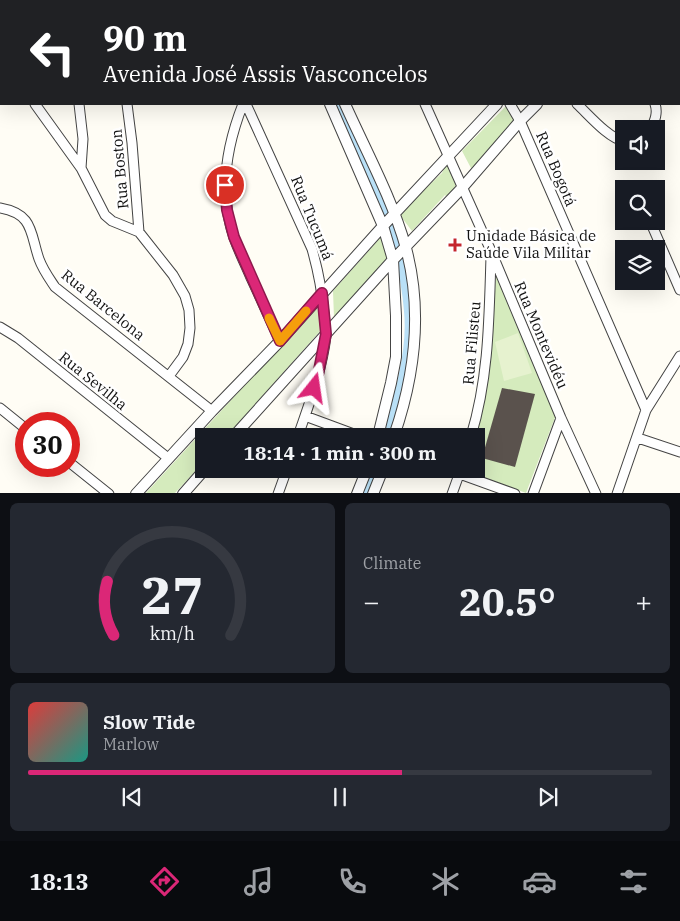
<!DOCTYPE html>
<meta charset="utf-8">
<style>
:root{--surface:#171b24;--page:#242831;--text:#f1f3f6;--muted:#9ea1a6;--line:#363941;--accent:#db2777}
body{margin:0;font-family:"IBM Plex Serif",serif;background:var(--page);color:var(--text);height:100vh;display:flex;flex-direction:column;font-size:19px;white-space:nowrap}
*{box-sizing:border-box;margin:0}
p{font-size:16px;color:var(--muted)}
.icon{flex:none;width:28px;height:28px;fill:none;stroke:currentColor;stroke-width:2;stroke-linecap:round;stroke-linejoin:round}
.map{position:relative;height:493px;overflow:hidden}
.side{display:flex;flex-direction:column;gap:10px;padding:10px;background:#0d0f14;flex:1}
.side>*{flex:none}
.guide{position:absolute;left:0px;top:0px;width:680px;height:105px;box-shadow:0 5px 20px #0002;background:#202124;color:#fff;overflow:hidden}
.tools{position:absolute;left:615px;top:120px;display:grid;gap:10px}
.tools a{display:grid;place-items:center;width:50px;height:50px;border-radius:0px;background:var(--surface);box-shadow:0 5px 20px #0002;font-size:25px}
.speed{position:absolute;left:15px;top:412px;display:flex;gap:10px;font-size:25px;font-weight:700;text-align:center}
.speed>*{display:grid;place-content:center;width:65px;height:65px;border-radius:50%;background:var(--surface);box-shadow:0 5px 20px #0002;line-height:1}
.speed .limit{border:8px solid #d22;background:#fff;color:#111}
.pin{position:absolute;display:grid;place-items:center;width:42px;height:42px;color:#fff;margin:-21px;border:2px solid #fff;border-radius:50%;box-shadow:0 1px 5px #0007}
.me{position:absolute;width:55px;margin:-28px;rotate:15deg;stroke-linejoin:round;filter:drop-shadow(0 0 4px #0008)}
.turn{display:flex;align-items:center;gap:18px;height:105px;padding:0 20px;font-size:22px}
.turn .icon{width:65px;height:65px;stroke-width:2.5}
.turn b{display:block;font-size:35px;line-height:42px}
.big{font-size:38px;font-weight:700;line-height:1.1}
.side .tile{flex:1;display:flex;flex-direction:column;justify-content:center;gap:8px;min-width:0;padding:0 18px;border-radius:8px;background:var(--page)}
.side .dial{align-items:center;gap:0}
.dial svg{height:130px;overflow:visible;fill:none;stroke:var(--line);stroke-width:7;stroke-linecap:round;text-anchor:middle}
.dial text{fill:var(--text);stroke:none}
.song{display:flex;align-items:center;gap:15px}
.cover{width:60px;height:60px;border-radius:8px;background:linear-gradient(135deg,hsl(0 70% 55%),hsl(170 70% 35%))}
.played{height:5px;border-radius:2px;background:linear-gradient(90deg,var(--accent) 60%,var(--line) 60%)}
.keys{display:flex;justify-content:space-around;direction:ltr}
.heat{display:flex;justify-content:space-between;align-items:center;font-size:28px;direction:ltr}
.side .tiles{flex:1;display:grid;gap:10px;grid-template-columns:1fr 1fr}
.tile:last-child{grid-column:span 2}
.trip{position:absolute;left:195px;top:428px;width:290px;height:50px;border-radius:0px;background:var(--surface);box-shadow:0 5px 20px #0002;font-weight:700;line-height:50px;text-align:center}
.menu{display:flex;height:80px;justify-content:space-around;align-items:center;background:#090b0e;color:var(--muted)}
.menu .icon{width:35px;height:35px}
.menu .current{color:var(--accent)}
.menu b{font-size:22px;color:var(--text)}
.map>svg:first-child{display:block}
.green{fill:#d5ebbd}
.pitch{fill:#e6f2cf}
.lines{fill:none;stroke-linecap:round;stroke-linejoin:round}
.river{stroke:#b9e0f7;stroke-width:12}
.building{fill:#5a524d}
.minor-casing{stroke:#444;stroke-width:11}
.tertiary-casing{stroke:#444;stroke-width:12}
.minor{stroke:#fff;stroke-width:9}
.tertiary{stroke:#fff;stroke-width:10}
.route-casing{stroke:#8e194d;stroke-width:12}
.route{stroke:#db2777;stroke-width:9}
.slow{stroke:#f59e0b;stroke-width:9}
.poi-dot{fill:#c4262e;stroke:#fff;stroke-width:2}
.labels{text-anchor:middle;stroke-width:5;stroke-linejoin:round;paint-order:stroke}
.street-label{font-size:15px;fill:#111;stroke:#fff}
.poi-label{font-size:15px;fill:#111;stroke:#fff;text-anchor:start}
</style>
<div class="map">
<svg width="680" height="494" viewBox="0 0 680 494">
<rect width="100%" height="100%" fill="#fffdf5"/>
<path class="green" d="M506,106L516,122L472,170L462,151Z
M447,162L456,184L449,200L445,195L412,231L399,214L442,173Z
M381,237L389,261L334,318L333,291Z
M496,274L556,415L526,493L464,470V469H476V436H474C490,383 493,329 496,274Z
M317,306L321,330L227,436H204V462L175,493L145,494Z"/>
<path class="pitch" d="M518,333L532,373L504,381L495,342Z"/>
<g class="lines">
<path class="river" d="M339,104L393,227C401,254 408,283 410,311C414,353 400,397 387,436
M367,494L376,469"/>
</g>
<path class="building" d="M502,388L535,394L515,467L482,458Z"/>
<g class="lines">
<defs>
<path id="minor" d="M39,0V1
M107,0L108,1
M204,0V1
M381,0L382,1
M472,1L475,0
M0,54L1,56
M35,104L81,168L105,215L112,221L139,232L173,275L185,296L189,310L190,328L188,344L183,357L169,376
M79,104L83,139L81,168
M127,104L132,143L139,232
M243,104C228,142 220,184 230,224C234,243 244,261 251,278C261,299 270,320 280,341
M246,104L312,249C318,270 322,291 324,313C325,321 326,329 326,336C322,371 309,404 298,436
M425,104L491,251L561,418L596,494
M510,104L520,121L646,410
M577,104C588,114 609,139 624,141
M651,129C655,120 658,113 655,104
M0,208C34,214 30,233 39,259C43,270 49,278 55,287L212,411
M650,221L680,290
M0,327L18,338L168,458
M0,408L26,429
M305,416L359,436
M471,436C489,377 489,318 491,257
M638,438L680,452
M69,462L109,494
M446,469L515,494
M278,494L287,469
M452,494L461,469
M533,494L561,418
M617,494L646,410L680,356"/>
<path id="tertiary" d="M284,0L285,1
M298,0V1
M591,1L593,0
M634,1L635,0
M330,104L383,226L393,260L396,316V357L391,383L378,436
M345,104C366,151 392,198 406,248C423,312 415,375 394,436
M234,436L390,263L462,188L520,121L537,104
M136,494L212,411L280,341L383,226L497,104
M183,494L205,469
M357,494L367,469
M373,494L383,469"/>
</defs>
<use href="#minor" class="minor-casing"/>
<use href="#tertiary" class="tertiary-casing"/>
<use href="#minor" class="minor"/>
<use href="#tertiary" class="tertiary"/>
</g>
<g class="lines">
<defs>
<path id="route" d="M225,185L227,210L234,237L280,341L322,293L326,334L318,375L314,388"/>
</defs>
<use href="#route" class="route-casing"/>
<use href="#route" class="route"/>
<path class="slow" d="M269,318L280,341L306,311"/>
</g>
<path class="poi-dot" d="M452.5 237.5h5v5h5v5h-5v5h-5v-5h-5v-5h5z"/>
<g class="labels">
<g class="street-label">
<text transform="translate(120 169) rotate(-95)" y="5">Rua Boston</text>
<text transform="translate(556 169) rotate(67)" y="5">Rua Bogotá</text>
<text transform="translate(312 218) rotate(68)" y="5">Rua Tucumá</text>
<text transform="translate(103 305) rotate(39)" y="5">Rua Barcelona</text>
<text transform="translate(541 335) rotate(67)" y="5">Rua Montevidéu</text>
<text transform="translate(472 343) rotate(-85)" y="5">Rua Filisteu</text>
<text transform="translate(93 381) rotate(39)" y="5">Rua Sevilha</text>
</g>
<g class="poi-label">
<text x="466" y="241">Unidade Básica de<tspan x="466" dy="17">Saúde Vila Militar</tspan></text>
</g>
</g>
</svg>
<div class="tools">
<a><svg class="icon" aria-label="sound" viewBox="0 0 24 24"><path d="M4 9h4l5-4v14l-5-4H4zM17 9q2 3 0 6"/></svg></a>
<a><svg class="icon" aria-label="search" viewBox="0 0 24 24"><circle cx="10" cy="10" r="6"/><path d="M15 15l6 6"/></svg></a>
<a><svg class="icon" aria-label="layers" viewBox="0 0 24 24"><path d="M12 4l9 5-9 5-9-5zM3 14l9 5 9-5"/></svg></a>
</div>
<div class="speed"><div class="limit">30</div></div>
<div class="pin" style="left:225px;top:185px;background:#d93025"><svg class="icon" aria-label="arrive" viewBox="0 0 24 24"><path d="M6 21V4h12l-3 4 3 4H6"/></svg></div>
<svg class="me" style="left:314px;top:388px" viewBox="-20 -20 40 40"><path d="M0-17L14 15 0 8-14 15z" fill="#db2777" stroke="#fff" stroke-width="4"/></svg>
<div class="trip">18:14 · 1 min · 300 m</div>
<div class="guide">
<div class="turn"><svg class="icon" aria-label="left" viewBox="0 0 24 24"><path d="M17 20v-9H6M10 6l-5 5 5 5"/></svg><div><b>90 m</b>Avenida José Assis Vasconcelos</div></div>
</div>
</div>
<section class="side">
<div class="tiles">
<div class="tile dial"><svg viewBox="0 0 100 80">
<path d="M14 69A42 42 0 1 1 86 69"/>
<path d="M14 69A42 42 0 0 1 10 36" stroke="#db2777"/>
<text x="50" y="56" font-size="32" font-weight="700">27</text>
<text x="50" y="72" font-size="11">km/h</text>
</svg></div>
<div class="tile"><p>Climate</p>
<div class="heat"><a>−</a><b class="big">20.5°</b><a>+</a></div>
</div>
<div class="tile">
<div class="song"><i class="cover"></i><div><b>Slow Tide</b><p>Marlow</p></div></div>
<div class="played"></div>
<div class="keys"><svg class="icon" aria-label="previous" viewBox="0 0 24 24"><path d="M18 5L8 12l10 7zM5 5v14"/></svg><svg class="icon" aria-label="pause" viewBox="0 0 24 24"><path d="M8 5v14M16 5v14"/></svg><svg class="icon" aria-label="next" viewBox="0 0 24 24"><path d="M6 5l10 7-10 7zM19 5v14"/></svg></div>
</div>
</div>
</section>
<nav class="menu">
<b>18:13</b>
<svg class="icon current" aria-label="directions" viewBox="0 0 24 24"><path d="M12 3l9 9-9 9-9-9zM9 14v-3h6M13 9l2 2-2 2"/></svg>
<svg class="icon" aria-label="music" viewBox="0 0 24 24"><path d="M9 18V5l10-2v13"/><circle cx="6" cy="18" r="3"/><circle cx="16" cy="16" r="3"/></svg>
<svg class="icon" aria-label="phone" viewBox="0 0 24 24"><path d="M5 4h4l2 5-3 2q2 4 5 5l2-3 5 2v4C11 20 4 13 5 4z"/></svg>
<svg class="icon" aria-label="climate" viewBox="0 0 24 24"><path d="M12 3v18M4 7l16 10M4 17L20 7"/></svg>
<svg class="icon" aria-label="car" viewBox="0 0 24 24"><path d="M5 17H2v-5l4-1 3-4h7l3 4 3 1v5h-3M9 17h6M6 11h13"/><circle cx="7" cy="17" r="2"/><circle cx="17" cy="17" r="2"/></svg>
<svg class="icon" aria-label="filters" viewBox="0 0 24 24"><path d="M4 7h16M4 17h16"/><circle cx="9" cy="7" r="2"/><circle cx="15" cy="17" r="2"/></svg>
</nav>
